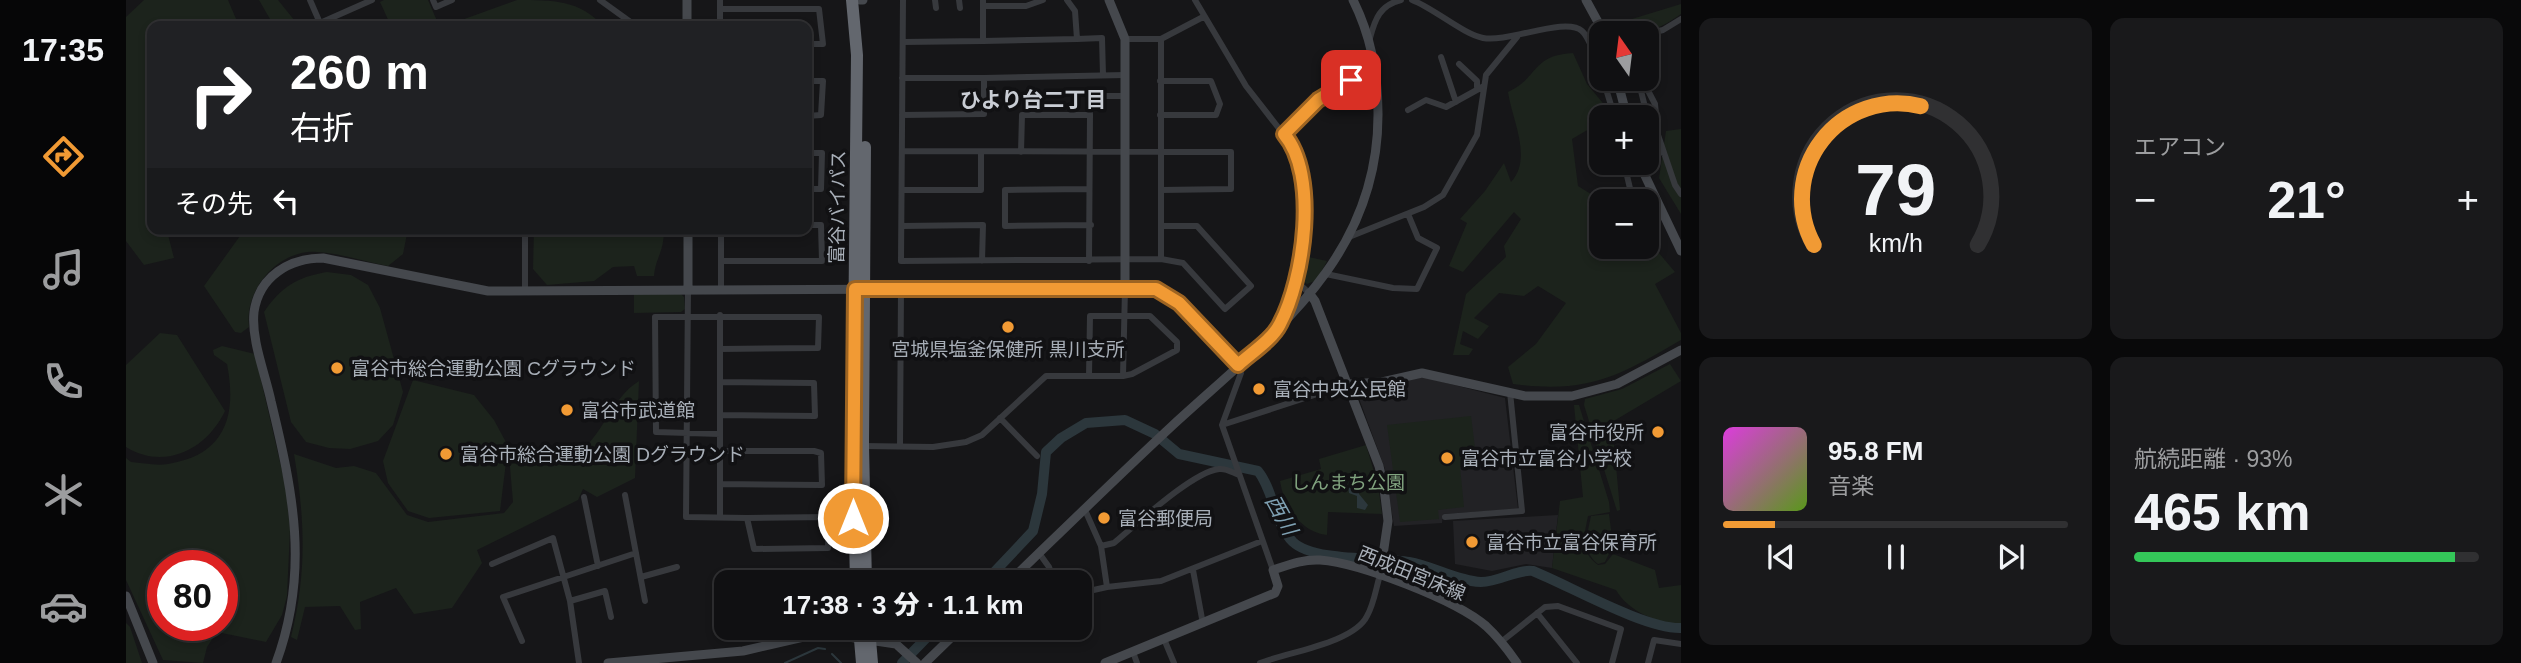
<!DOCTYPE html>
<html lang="ja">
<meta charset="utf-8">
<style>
:root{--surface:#101012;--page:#19191b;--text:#f1f3f6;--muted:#9c9d9f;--line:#303032;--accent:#f19a34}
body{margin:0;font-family:Arial,"Noto Sans JP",sans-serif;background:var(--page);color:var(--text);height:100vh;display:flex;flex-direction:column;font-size:26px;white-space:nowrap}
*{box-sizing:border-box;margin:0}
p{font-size:23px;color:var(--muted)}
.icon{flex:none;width:38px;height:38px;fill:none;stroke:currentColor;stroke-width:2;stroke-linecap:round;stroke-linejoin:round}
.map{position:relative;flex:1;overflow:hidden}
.drawer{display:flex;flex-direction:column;gap:18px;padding:18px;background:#09090a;width:840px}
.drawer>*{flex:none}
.banner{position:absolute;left:21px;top:21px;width:665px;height:214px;border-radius:14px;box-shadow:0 4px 10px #0003,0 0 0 2px var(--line);background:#202124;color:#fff;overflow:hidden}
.needle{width:46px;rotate:346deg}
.tools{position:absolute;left:1463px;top:21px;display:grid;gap:14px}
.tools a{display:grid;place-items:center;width:70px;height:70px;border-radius:14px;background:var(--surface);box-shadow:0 4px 10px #0003,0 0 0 2px var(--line);font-size:35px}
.speed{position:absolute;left:21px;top:550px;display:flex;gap:14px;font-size:35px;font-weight:700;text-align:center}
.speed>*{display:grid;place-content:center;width:91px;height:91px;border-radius:50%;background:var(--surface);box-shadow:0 4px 10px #0003,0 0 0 2px var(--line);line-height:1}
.speed .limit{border:10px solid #d22;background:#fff;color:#111}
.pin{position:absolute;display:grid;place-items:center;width:60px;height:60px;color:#fff;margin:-30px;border-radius:14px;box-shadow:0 4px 10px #0006}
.me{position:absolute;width:77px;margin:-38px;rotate:0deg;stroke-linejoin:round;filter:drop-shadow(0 0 5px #0008)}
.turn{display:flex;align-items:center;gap:24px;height:147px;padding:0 28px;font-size:32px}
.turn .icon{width:91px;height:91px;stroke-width:2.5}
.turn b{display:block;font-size:49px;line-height:60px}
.then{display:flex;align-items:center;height:66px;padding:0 28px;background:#0003;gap:14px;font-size:26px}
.big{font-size:52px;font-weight:800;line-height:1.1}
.drawer .tile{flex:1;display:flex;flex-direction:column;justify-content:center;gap:10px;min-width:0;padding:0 24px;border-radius:14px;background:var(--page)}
.drawer .dial{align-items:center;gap:0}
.dial svg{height:182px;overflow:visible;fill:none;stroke:var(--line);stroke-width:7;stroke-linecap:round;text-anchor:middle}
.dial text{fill:var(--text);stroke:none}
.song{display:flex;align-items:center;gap:21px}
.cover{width:84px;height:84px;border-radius:10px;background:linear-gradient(135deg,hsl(300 70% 55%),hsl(90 70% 35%))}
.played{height:7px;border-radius:4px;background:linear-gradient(90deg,var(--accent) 15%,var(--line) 15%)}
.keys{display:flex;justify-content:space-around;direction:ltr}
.heat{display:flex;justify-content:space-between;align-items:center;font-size:38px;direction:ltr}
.charge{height:10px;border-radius:5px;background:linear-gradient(90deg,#34c759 93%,var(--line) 0)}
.drawer .tiles{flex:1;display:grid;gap:18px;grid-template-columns:repeat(2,1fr)}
.trip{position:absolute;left:588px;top:570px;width:378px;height:70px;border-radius:14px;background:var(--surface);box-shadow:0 4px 10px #0003,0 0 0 2px var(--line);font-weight:800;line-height:70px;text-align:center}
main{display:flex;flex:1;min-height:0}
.menu{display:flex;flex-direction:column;width:126px;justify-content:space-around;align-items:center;background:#060607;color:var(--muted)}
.menu .icon{width:49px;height:49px}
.menu .current{color:var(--accent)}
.menu b{font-size:32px;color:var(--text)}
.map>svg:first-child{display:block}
.built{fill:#222225}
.green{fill:#1c231c;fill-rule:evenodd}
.water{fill:#2c373c}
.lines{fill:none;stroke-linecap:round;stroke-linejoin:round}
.stream{stroke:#2c373c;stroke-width:2}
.river{stroke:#2c373c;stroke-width:10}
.street{stroke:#37393d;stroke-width:6}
.secondary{stroke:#45484d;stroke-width:9}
.highway{stroke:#63676e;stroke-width:12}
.route-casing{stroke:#9d6422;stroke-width:18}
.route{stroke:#f19a34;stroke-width:12}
.poi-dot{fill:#f19a34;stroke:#111113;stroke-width:2.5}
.labels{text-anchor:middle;stroke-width:7;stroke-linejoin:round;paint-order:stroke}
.street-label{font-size:19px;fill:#a8afb8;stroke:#111113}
.poi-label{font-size:19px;fill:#a8afb8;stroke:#111113;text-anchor:start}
.park-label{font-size:19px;fill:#81a37f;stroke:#111113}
.neighbourhood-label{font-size:21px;font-weight:bold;fill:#c9cdd4;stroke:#111113}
.water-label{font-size:21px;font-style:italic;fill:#7fa1b3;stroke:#111113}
</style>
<main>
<nav class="menu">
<b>17:35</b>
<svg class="icon current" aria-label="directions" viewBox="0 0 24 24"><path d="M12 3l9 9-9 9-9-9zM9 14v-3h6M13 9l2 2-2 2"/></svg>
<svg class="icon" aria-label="music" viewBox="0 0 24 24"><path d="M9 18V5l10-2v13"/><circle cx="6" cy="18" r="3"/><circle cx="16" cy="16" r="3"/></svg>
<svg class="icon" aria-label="phone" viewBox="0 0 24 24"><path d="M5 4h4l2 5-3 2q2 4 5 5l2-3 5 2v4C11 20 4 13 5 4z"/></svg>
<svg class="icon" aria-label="climate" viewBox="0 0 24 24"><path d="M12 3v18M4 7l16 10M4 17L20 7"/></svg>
<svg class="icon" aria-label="car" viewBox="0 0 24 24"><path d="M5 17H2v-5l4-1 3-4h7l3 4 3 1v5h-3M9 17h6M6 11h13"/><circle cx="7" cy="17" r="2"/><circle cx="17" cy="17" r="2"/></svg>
</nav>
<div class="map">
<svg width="1555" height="663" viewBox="0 0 1555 663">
<rect width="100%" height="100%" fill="#161618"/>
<path class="built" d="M1297,377L1379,398L1392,509L1317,514L1316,523L1268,526L1259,469L1231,393L1234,388L1258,387Z
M1432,515L1426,568L1400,564L1366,571L1329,564L1327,521Z"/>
<path class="green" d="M18,0H102L113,26H26V229H45L41,231L48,258L18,265L0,241V17Z
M133,0H152L173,26H148Z
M258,0H302L311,21L295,26H265L254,2Z
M391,0C427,0 454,0 477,26H319Z
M1555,4V14C1537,26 1525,35 1504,27L1506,19Z
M1447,53L1461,84L1481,108L1475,122L1446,139L1452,186L1476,201L1475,247H1521V239L1549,272L1529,284L1555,333V340C1493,376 1462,394 1387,384L1382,367L1410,344L1440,303L1412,286L1398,296L1373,293L1348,318L1363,326L1352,339L1337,331L1334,344L1347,349L1343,355H1327L1340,294L1380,257L1378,246L1395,219L1388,212L1337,272L1323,266L1341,223L1334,219L1359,191L1378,163L1385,182C1407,158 1386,120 1382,92C1412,79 1405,55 1447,53Z
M1555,129V214L1533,178L1540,131Z
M119,229H232L237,234L243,229H282L277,254L262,266C239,262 214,253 191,252C152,249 118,290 123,327L115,333L109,332L78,286Z
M408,229H538C538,253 530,256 528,276H511L508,266L487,267L468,281L421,285L407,269Z
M1178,256L1201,261L1191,280L1181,284L1176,280Z
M201,272L225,275L242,285L254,308L277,392L267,425L252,441L224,449L203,448L180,442L165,422L138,312C155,287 171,277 201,272Z
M508,294H555L558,297L559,309L555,312L508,313Z
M34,333L51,335L99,411C81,449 39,471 0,447V365Z
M96,346L129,354L160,488L164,529L161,596L156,615L140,642L91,632L81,647L77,663L37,660L0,580V458L5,462C16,463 31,466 42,464C100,455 111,415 101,364L88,355L87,350ZM37,565H96V625H37Z
M1544,364L1555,381L1486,422L1494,510L1491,511L1458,405L1459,399L1496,389Z
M287,380L348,395L368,420L382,446L374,511L303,518L282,511L262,483L257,461Z
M513,381L509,478L471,497L457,489L452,500L351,550L356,563L326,608L288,614L270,588L234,602L235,629L229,630L214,606L179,607L171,640L165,637C181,572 179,520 168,454L210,468L228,466L250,473L281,515L302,522L378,513L387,502L383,456C397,457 432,462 444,457C476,443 483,399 513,381Z
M1448,405H1453L1483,502L1484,512L1462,516C1458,537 1453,551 1472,565L1479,564L1487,554L1529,570L1533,588L1555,585V625C1530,622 1503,612 1490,590L1426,568L1434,501L1457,497Z
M1345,416L1351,464L1334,467L1338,507L1312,510L1313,519L1274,522L1261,425Z
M1240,445L1252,485L1256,514L1202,512L1201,535C1175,532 1158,507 1154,481L1195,469L1193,459Z
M1483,514L1487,545L1479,562L1472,564C1455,550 1461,536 1465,516Z
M0,623L4,627L16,663H0Z"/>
<path class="water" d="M1227,477L1234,479L1233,494L1242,505L1239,510L1231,508V496L1223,493L1222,485Z"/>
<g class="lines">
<path class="stream" d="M706,654L715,663
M659,663L692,648L699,649"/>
<path class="river" d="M858,583L907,531L916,494L920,452L935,438L960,423L999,420L1029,434L1053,454L1132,471C1148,491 1148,523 1167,542C1188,562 1255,557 1283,562C1307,566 1331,581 1355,582C1374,582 1390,569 1407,571C1444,586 1519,629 1555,628
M776,663L810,628"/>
<path class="street" d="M184,0L194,23L246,0
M307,0L310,7L326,0
M474,0L510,26
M594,0V26
M777,0L775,261L1035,259L1057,263L1099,309L1125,286L1071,226H1035
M809,0L810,8
M833,0L834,8
M1069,0L1120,86L1172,153L1179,235L1168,279L1183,293
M1286,0C1309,9 1337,34 1357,38C1382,43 1440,16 1456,31C1466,40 1470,63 1475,75
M857,6H900L917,0
M594,9H693L697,44H681
M1489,25L1510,33
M1521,34L1537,30L1555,19
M1244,38C1249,19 1254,5 1275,0
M951,39L976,38L977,75
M999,39H1035L1077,17
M1035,39V259
M857,41L951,39L949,11L941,0
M777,42L857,41V0
M1315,57L1330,102
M1333,64L1351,81V87
M858,78L999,75
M1477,79L1488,115L1499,113
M1516,79L1529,104L1532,135L1549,185L1555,194
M681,81H697L695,115L681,116
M1493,85L1504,83L1515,91L1530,151L1538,153
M1282,110L1300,100L1320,107L1358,86
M776,115L858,114V78H776
M964,115L963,96H1000
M1034,115H1090L1094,104L1085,81H1034
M1158,134L1192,100L1250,65
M776,151L1105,152V189L1035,190
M895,152L896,115H964L963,261
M681,153H696L695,189H681
M1498,163L1507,201
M1478,171L1479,163
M963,189L879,190V226L965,225
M776,190H855V152
M776,226L857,225L856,261
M399,229V290
M595,229V261H696L695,225H681
M1223,237L1298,207L1317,195L1351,135L1360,75L1391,37
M1200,274L1267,288L1291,289L1311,248L1292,238L1282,214
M595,289V261
M562,290L560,517L621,518
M594,315V517
M1155,322L1168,279
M594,349L692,348L693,317H529L530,432L594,434
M1112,365L1115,373L1096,425L1147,570
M963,376L964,316H1024L1051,342V350L1006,374L997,376
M594,382L688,383L689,416L594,415
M874,418L911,456
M1096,425L1222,384
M774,445L775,289
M737,446L807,447L840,442L856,435L920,376H997L999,288
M594,451H688L695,453L696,485L594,484
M499,495L519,601
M458,497L472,566
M959,510L975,546L981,587
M703,517L702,548L628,549L621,518Z
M1319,517L1396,511L1384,392
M975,546L988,543C1010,525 1066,472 1093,469C1101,468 1107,473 1113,475
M913,553L923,567L929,583
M366,564L427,538L444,601L453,663
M1067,570L1077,624
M515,577L551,567
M954,593L981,587L1035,581L1136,541
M444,601L479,591L485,617
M1411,613L1451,663
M1038,639L1048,663
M396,641L377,597L510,553
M1375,642L1419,607L1432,606L1495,629L1486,663
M1007,652L1011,663
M1134,663C1162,652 1228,643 1241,616C1248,604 1250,588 1254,575
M1522,663L1528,640L1555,644"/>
<path class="secondary" d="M734,0H737
M983,0L999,39V288
M1460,0L1478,33
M561,26V0
M1491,79L1501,117
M1513,163L1555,251
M562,229V290
M1183,293L1189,301L1253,466L1258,488L1262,521L1254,575
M1222,384L1256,382L1296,373L1399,396H1446L1491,384L1555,350
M882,583C937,530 991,477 1047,425C1145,335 1253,259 1252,113C1252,72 1245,36 1227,0
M0,596L27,663
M150,663C184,571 167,492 145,401C139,373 125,340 128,312C133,276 164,258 197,258L362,291L1021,288C1058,293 1087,339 1112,365
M482,663L617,651L695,633L770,644L791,663
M799,663L835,628
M979,663L1149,593L1152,586L1147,570C1162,565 1177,559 1194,560C1234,563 1330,600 1360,626C1372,637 1382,650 1391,663"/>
<path class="highway" d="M726,0L731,55L727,446L730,583
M739,147L737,446L740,583
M733,628L736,663
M743,628L746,663"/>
</g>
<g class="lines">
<defs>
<path id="route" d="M727,518L729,289H1030L1053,303L1112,365C1125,353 1146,340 1154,324C1178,279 1193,175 1158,134L1192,100L1225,80"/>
</defs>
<use href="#route" class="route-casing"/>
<use href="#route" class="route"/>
</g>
<g class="poi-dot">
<circle cx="882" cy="327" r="7"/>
<circle cx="211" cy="368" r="7"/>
<circle cx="1133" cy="389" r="7"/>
<circle cx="441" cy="410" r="7"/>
<circle cx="1532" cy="432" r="7"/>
<circle cx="320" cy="454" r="7"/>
<circle cx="1321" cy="458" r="7"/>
<circle cx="978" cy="518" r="7"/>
<circle cx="1346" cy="542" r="7"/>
</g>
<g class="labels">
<g class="street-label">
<text transform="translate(711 207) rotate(-89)" y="7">富谷バイパス</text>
<text transform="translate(1286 573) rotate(22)" y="7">西成田宮床線</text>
</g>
<g class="poi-label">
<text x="882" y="356" text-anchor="middle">宮城県塩釜保健所 黒川支所</text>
<text x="225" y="375">富谷市総合運動公園 Cグラウンド</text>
<text x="1147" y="396">富谷中央公民館</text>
<text x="455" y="417">富谷市武道館</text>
<text x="1518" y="439" text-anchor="end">富谷市役所</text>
<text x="334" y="461">富谷市総合運動公園 Dグラウンド</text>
<text x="1335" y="465">富谷市立富谷小学校</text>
<text x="992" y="525">富谷郵便局</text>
<text x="1360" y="549">富谷市立富谷保育所</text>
</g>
<g class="park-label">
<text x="1222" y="489">しんまち公園</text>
</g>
<g class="neighbourhood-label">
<text x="907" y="107">ひより台二丁目</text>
</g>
<g class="water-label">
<text transform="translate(1155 515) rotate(61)" y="7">西川</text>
</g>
</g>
</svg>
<div class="tools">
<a><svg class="needle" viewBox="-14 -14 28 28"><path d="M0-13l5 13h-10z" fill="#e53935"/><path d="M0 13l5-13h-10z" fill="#9c9d9f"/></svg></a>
<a>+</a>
<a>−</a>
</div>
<div class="speed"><div class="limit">80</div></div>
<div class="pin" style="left:1225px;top:80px;background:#d93025"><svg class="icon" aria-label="arrive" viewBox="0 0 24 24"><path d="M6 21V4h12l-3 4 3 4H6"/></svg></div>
<svg class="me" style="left:727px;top:518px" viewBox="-20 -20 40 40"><circle r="17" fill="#f19a34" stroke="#fff" stroke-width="3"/><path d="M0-11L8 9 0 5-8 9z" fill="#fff"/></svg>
<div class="trip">17:38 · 3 分 · 1.1 km</div>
<div class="banner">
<div class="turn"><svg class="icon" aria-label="right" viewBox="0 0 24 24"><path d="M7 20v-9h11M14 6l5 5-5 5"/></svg><div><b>260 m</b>右折</div></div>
<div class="then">その先<svg class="icon" aria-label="left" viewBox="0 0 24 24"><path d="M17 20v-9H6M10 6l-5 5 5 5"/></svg></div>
</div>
</div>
<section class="drawer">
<div class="tiles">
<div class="tile dial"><svg viewBox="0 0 100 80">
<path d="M14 69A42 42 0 1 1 86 69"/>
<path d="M14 69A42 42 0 0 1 61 8" stroke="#f19a34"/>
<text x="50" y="56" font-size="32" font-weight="700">79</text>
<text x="50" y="72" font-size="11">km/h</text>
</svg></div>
<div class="tile"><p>エアコン</p>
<div class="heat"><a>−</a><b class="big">21°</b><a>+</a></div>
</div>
<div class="tile">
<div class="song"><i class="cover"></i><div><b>95.8 FM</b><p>音楽</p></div></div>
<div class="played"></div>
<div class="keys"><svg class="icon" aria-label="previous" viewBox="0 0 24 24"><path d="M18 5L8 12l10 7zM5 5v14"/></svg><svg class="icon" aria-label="pause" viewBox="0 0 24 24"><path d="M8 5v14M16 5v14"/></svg><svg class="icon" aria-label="next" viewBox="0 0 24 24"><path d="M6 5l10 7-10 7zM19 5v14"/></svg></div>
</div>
<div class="tile"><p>航続距離 · 93%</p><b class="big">465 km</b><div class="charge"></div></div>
</div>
</section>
</main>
